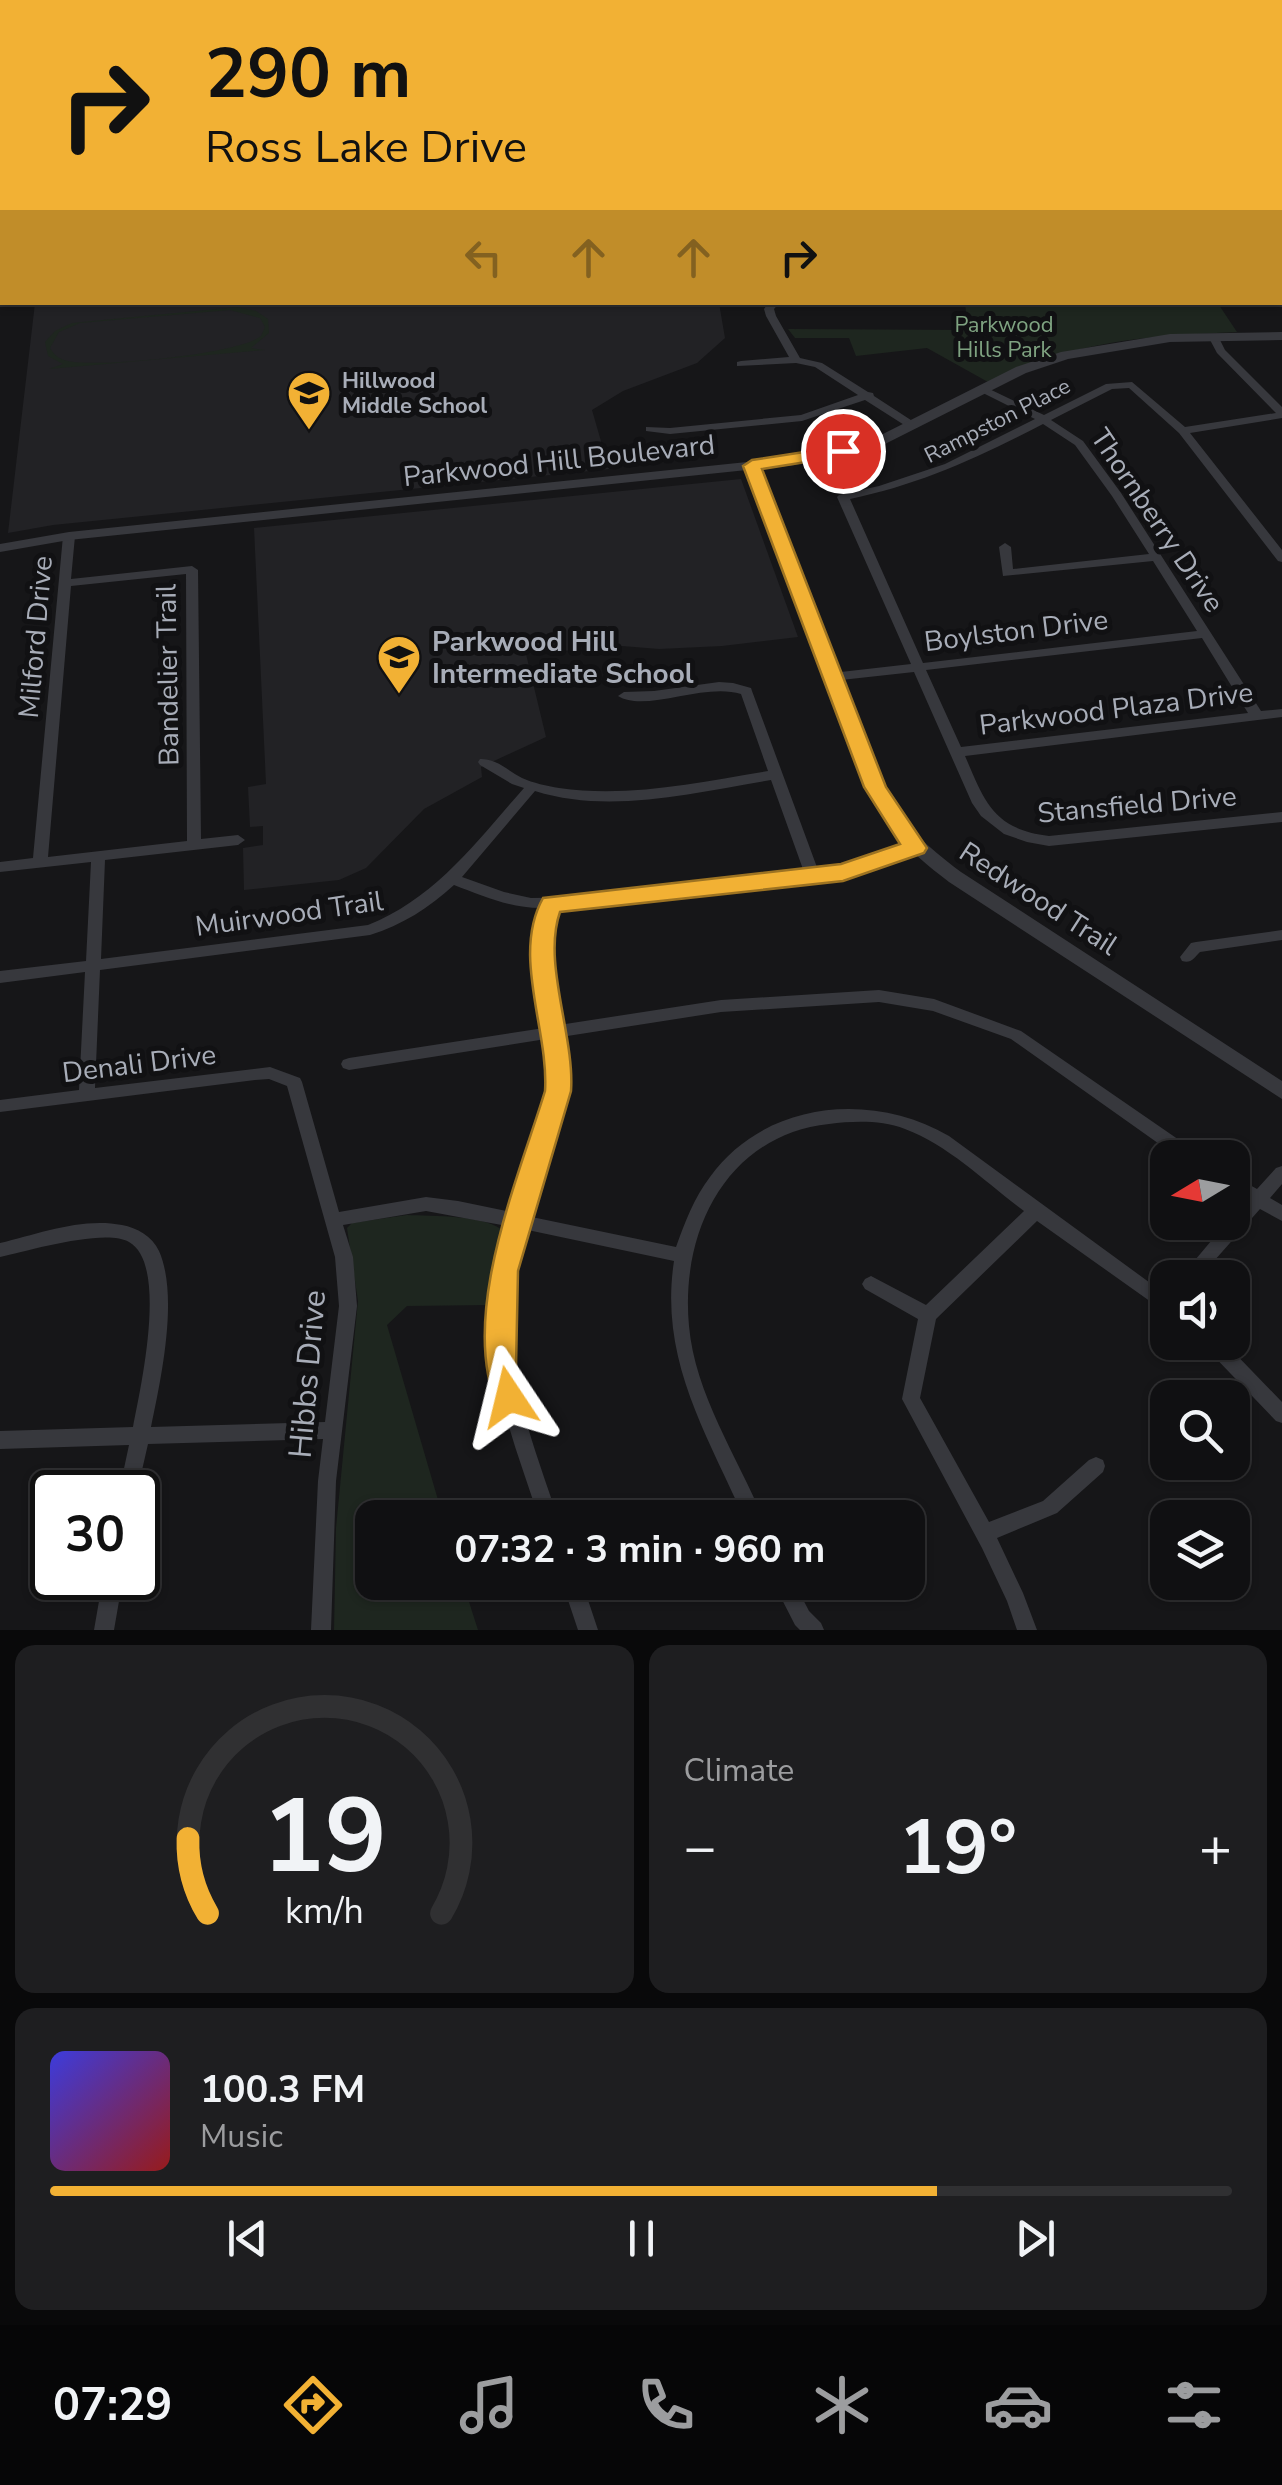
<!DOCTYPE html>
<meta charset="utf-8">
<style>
:root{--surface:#101012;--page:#1e1e20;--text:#f1f3f6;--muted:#9c9d9f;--line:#303032;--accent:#f2b134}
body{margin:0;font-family:"Nunito Sans",sans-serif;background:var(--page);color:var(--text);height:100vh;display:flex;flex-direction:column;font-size:38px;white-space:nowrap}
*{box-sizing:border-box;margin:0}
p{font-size:32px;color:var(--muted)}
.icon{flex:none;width:55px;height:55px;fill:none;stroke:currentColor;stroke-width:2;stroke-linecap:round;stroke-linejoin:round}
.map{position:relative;height:1630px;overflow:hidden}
.details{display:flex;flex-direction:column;gap:15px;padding:15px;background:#09090a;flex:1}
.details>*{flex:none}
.hud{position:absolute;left:0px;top:0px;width:1282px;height:305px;box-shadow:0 2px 8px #0004,0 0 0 2px var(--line);background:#f2b134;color:#111;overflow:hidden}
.needle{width:65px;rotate:260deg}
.controls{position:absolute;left:1150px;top:1140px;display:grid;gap:20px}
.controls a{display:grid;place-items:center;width:100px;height:100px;border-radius:20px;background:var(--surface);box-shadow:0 2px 8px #0004,0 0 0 2px var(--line);font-size:50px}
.speed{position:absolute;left:30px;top:1470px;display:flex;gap:20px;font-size:50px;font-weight:700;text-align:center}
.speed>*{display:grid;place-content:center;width:130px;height:130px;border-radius:50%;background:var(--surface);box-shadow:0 2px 8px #0004,0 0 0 2px var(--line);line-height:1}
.speed .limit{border:5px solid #111;border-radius:15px;background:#fff;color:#111}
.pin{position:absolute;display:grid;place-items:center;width:85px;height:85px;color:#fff;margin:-42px;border:5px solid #fff;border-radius:50%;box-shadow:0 2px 10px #0007}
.me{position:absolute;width:110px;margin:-55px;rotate:350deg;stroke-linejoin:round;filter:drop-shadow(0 0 8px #0008)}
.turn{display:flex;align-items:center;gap:35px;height:210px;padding:0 40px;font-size:45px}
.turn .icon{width:130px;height:130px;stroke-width:2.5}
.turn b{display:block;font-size:70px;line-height:85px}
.lanes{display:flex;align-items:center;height:95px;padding:0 40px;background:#0003;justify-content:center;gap:50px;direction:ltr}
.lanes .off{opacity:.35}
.big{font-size:75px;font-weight:700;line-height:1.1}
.details .tile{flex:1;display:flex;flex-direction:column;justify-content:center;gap:15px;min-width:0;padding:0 35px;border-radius:20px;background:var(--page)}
.details .dial{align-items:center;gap:0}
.dial svg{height:260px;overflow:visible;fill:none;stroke:var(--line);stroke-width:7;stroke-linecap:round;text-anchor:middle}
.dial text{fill:var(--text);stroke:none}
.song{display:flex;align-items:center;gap:30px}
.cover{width:120px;height:120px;border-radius:15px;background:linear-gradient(135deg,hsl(240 70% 55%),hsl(0 70% 35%))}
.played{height:10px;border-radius:5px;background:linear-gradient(90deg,var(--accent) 75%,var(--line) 75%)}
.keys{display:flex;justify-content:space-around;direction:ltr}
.heat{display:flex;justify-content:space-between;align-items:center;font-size:55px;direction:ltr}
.details .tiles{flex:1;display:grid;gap:15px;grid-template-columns:1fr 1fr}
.tile:last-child{grid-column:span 2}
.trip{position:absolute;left:355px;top:1500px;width:570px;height:100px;border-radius:20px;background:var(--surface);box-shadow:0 2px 8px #0004,0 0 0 2px var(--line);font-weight:700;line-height:100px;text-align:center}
.tabs{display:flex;height:160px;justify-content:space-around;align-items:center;background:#060607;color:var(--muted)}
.tabs .icon{width:70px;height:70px}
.tabs .selected{color:var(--accent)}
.tabs b{font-size:45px;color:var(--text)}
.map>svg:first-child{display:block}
.built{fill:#222225}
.green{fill:#1e261f;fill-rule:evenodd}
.building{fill:#525359;stroke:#5f6168;stroke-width:2.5}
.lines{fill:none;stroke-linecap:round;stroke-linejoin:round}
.minor{fill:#37383d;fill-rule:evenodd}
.tertiary{fill:#37383d;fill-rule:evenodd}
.secondary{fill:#45474d;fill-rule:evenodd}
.primary{fill:#53555c;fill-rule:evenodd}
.route{fill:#f2b134;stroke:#9d7322;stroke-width:2.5}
.labels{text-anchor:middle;stroke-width:10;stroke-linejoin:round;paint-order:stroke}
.far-park-label{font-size:22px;fill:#7fa381;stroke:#111113}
.far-poi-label{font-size:22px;font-weight:bold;fill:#a8adb8;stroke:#111113;text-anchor:start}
.far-street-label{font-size:22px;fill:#a8adb8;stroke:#111113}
.street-label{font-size:28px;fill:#a8adb8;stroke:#111113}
.poi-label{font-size:28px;font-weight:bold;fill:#a8adb8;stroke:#111113;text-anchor:start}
.near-street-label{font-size:32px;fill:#a8adb8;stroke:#111113}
</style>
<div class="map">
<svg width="1282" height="1630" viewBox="0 0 1282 1630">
<rect width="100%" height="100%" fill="#161618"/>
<path class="built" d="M35,303H719L725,338L697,363L623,391L592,410L609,469L53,525L8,533Z
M741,479L798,637L722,646L659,649L622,646L526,654L546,737L481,767L482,777L424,809L366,868L339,880L244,890L243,848L263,845V826L250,827L248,787L266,784L254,528Z"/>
<path class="green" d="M1217,302L1237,332C1140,336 1077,341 988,382L927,348L856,356L849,338H795L788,329L968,330L965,303Z
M237,307L256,311L268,319L269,333L251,348L265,350L49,369L63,364L48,356L45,342L55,331L72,323ZM230,310L260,318L265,327L261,336C240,354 97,368 68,361C59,359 55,356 50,348L59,332L80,323Z
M407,1215C430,1216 490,1215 504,1232L490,1305L407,1306L387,1325L443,1517L372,1518V1582L463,1583L478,1630H334L336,1528L358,1301L347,1228L352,1223Z"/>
<path class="building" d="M0,146H2V164H0Z
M0,181H2V203H0Z"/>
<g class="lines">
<path class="minor" d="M7,0H15L13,2H7Z
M84,0H92V2H85Z
M161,0H169V2H162Z
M238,0H246V2H239Z
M317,0H325V2H318Z
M373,0H413L409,2H371Z
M1255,0H1264L1266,2H1258Z
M1280,18H1282V24H1280Z
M769,302H780L774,309L776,316L800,358L822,363L868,392L873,393L874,396L917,424V428H909L865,400L802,421L670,434L646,431V427L670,428L801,415L858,395L815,367L796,363L737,366V362L741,361L789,357L766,316L764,309Z
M1214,335L1218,336L1225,350L1282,407V418L1190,433L1282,550V562L1278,561L1179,433L1129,388L1112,389L1051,420L1083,441L1121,493L1261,711L1282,709V717L965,756C985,802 993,829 1049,836L1282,812V822L1049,846L1027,842L1004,834L981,816L972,803L914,672L832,681L826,677L832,673L911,664L837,497L839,495L879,486L945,464L1035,419L979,391V387L983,386L1044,415L1106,384L1132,382L1185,427L1276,413L1217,353L1209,338ZM1043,424L1075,445L1112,496L1149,554L1013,569L1011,547L1005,543L999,547L1003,576L1153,561L1197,631L923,663L850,499C919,485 980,457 1043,424ZM1202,638L1248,713L961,747L926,670Z
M69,533L75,536L71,579L192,566L198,570L201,839L238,835L245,840L238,845L105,860L101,959L368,925C436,898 477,841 524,788L512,784L480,765L478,762L480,759C496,758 508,771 522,778C533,783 547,786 559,788C630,798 699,782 768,771L741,694C704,682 645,713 618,696L624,692L654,691L719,682L733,683L751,688L752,691L818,870L842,867L916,842L923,847L921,850L843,877L813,882L597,907L558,908C544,948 551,985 559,1025L721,1000L879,990L934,999L1021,1031L1198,1153L1200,1158H1179L1011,1039L933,1011L879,1002L721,1012L561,1037L566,1091L554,1136L527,1216L676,1247C685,1222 694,1198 710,1177C765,1101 871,1091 949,1136L1168,1296V1314L1037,1221L936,1319L920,1398L989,1522L1043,1501L1089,1460L1096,1457L1103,1460L1105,1466L1103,1472L1057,1513L997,1538L1023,1593L1037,1630H1017L1007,1601L982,1548L902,1399L918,1319L865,1289L862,1284L865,1279L871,1276L926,1305L1024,1211C986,1183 950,1146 905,1129C881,1120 854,1121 829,1124C727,1135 680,1231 689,1326C695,1394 737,1456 763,1518H744C706,1432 659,1359 674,1261L523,1229C491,1339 523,1414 558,1518H539C516,1448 486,1375 491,1301C493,1275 500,1250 507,1226L426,1211L343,1225L353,1257L357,1306L336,1481L331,1630H311L318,1481L323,1439L148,1444L137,1492H119L129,1445L0,1449V1431L133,1427C140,1390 169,1264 129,1242C105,1228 28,1251 0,1257V1243C38,1234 82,1217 122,1225C137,1228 152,1236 159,1251C179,1296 161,1379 151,1427L325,1422L339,1306L335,1257L287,1086L269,1079L255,1080L0,1112V1100L79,1090L85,972L0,983V971L86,961L91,862L0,872V862L33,858L63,536ZM186,574L187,841L48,857L71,586ZM771,780L804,872L597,897L531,898L504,892L462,877L535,791C611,815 695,792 771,780ZM454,885C483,896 512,909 544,908C529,948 537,986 544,1028L349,1058L343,1060L341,1064L343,1068L349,1070L546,1039L550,1091L538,1136L511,1212L458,1201L426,1197L339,1212L302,1082L300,1078L270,1067L95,1088L100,970L370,935C402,925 429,908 454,885Z
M1282,930V940L1200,952C1194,958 1191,964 1182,961L1180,957L1191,943L1196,942Z
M1282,1166V1184L1270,1198L1282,1205V1221L1260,1209L1199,1278H1180L1227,1222H1232V1217L1247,1200L1232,1191V1175L1257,1189L1276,1168Z
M1203,1342H1224L1282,1402V1423L1276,1421L1206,1348Z
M103,1578H123L114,1630H94Z
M562,1582H582L598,1630H578Z
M773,1582H794L809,1611L821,1623L824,1630H800L795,1625Z"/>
<path class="tertiary" d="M739,0H786L783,2H738Z
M0,48H2V54H0Z
M1282,332V340L1170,342L1068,359L1026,373L883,445L795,465L761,469L884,787C907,829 924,844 961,872L1282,1081V1099L949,882C905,848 893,835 866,787L747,470L69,540L0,552V544L69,532L795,457L873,439L1016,367L1061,352L1170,334Z"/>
<path class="secondary" d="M1047,0H1059L1061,2H1049Z
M1280,113L1282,114V122L1280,121Z"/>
<path class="primary" d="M1280,214H1282V224H1280Z
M0,238L2,239V248H0Z"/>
</g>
<path class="route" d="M843,446L850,447V455L762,469L886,787L927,848L924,853L843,881L560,912C542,963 575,1036 571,1091L518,1271L516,1367L524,1397L520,1407L509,1411L498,1407C458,1318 518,1179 545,1091C549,1030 511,955 543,898L841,864L900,844L864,787L743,466L752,460Z"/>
<defs>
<symbol id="school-pin" viewBox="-11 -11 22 30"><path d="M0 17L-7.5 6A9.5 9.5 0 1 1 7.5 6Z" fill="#f2b134" stroke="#111113"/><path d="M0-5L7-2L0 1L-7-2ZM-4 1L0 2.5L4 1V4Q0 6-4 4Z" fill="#111"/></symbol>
</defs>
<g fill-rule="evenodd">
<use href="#school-pin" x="284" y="368" width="50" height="68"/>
<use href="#school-pin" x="374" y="632" width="50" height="68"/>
</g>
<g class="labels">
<g class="far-park-label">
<text x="1004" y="332">Parkwood<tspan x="1004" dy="25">Hills Park</tspan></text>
</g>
<g class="far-poi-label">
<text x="342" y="388">Hillwood<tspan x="342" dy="25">Middle School</tspan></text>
</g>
<g class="far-street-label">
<text transform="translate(997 420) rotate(-27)" y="8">Rampston Place</text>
</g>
<g class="street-label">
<text transform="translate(559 460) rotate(-6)" y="10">Parkwood Hill Boulevard</text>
<text transform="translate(1158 520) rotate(56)" y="10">Thornberry Drive</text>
<text transform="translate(1016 630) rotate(-7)" y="10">Boylston Drive</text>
<text transform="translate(35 637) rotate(-85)" y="10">Milford Drive</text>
<text transform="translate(167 675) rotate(-91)" y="10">Bandelier Trail</text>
<text transform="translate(1116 708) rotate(-7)" y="10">Parkwood Plaza Drive</text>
<text transform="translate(1137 804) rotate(-5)" y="10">Stansfield Drive</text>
<text transform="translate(1039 898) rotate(33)" y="10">Redwood Trail</text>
<text transform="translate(289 913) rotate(-8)" y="10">Muirwood Trail</text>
<text transform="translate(139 1063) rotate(-7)" y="10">Denali Drive</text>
</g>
<g class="poi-label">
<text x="432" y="651">Parkwood Hill<tspan x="432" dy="32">Intermediate School</tspan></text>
</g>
<g class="near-street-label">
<text transform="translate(307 1374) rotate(-85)" y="11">Hibbs Drive</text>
</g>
</g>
</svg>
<div class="controls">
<a><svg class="needle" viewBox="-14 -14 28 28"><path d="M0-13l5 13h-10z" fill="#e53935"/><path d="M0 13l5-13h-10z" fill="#9c9d9f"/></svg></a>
<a><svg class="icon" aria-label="sound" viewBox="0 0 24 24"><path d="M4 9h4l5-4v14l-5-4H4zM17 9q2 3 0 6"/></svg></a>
<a><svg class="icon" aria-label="search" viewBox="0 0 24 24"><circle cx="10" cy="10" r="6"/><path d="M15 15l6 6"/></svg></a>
<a><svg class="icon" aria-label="layers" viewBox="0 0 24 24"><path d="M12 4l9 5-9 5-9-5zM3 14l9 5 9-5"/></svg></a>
</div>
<div class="speed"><div class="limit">30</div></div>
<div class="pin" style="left:843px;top:451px;background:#d93025"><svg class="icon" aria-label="arrive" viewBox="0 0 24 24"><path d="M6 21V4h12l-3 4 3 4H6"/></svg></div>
<svg class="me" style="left:509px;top:1397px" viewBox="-20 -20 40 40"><path d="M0-17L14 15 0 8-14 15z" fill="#f2b134" stroke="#fff" stroke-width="4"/></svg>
<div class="trip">07:32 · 3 min · 960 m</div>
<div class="hud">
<div class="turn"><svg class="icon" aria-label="right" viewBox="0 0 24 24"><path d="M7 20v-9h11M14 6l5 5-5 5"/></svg><div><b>290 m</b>Ross Lake Drive</div></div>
<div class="lanes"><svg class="icon off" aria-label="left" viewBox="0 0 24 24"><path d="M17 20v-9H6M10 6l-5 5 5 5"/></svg><svg class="icon off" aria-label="ahead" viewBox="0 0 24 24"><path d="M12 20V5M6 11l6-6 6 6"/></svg><svg class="icon off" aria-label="ahead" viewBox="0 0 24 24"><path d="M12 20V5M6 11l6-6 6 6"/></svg><svg class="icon" aria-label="right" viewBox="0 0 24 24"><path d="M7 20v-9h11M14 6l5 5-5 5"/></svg></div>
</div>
</div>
<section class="details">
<div class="tiles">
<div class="tile dial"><svg viewBox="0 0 100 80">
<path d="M14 69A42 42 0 1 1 86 69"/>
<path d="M14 69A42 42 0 0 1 8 46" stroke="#f2b134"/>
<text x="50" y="56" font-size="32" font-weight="700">19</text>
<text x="50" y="72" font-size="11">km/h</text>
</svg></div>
<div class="tile"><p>Climate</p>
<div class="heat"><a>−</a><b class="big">19°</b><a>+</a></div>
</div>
<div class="tile">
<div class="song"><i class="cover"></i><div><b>100.3 FM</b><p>Music</p></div></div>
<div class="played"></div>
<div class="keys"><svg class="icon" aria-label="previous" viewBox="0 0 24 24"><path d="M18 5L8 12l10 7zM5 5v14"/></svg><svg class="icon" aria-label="pause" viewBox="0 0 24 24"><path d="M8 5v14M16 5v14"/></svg><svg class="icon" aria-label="next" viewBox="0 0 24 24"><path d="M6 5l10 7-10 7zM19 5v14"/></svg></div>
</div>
</div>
</section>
<nav class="tabs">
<b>07:29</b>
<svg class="icon selected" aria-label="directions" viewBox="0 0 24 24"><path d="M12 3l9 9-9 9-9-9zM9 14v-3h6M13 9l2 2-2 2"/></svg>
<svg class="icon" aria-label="music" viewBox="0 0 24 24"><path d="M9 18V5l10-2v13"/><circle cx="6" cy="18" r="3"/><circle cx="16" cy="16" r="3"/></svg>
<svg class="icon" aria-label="phone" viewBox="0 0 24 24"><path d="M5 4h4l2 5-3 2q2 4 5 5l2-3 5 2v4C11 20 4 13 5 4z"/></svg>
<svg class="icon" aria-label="climate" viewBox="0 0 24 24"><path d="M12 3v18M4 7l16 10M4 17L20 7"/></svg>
<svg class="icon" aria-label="car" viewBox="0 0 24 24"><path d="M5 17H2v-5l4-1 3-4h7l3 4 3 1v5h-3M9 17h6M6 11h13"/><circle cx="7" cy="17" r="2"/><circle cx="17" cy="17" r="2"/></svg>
<svg class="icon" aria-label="filters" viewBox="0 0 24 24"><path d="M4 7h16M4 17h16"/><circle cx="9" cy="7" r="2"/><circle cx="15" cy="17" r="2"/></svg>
</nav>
